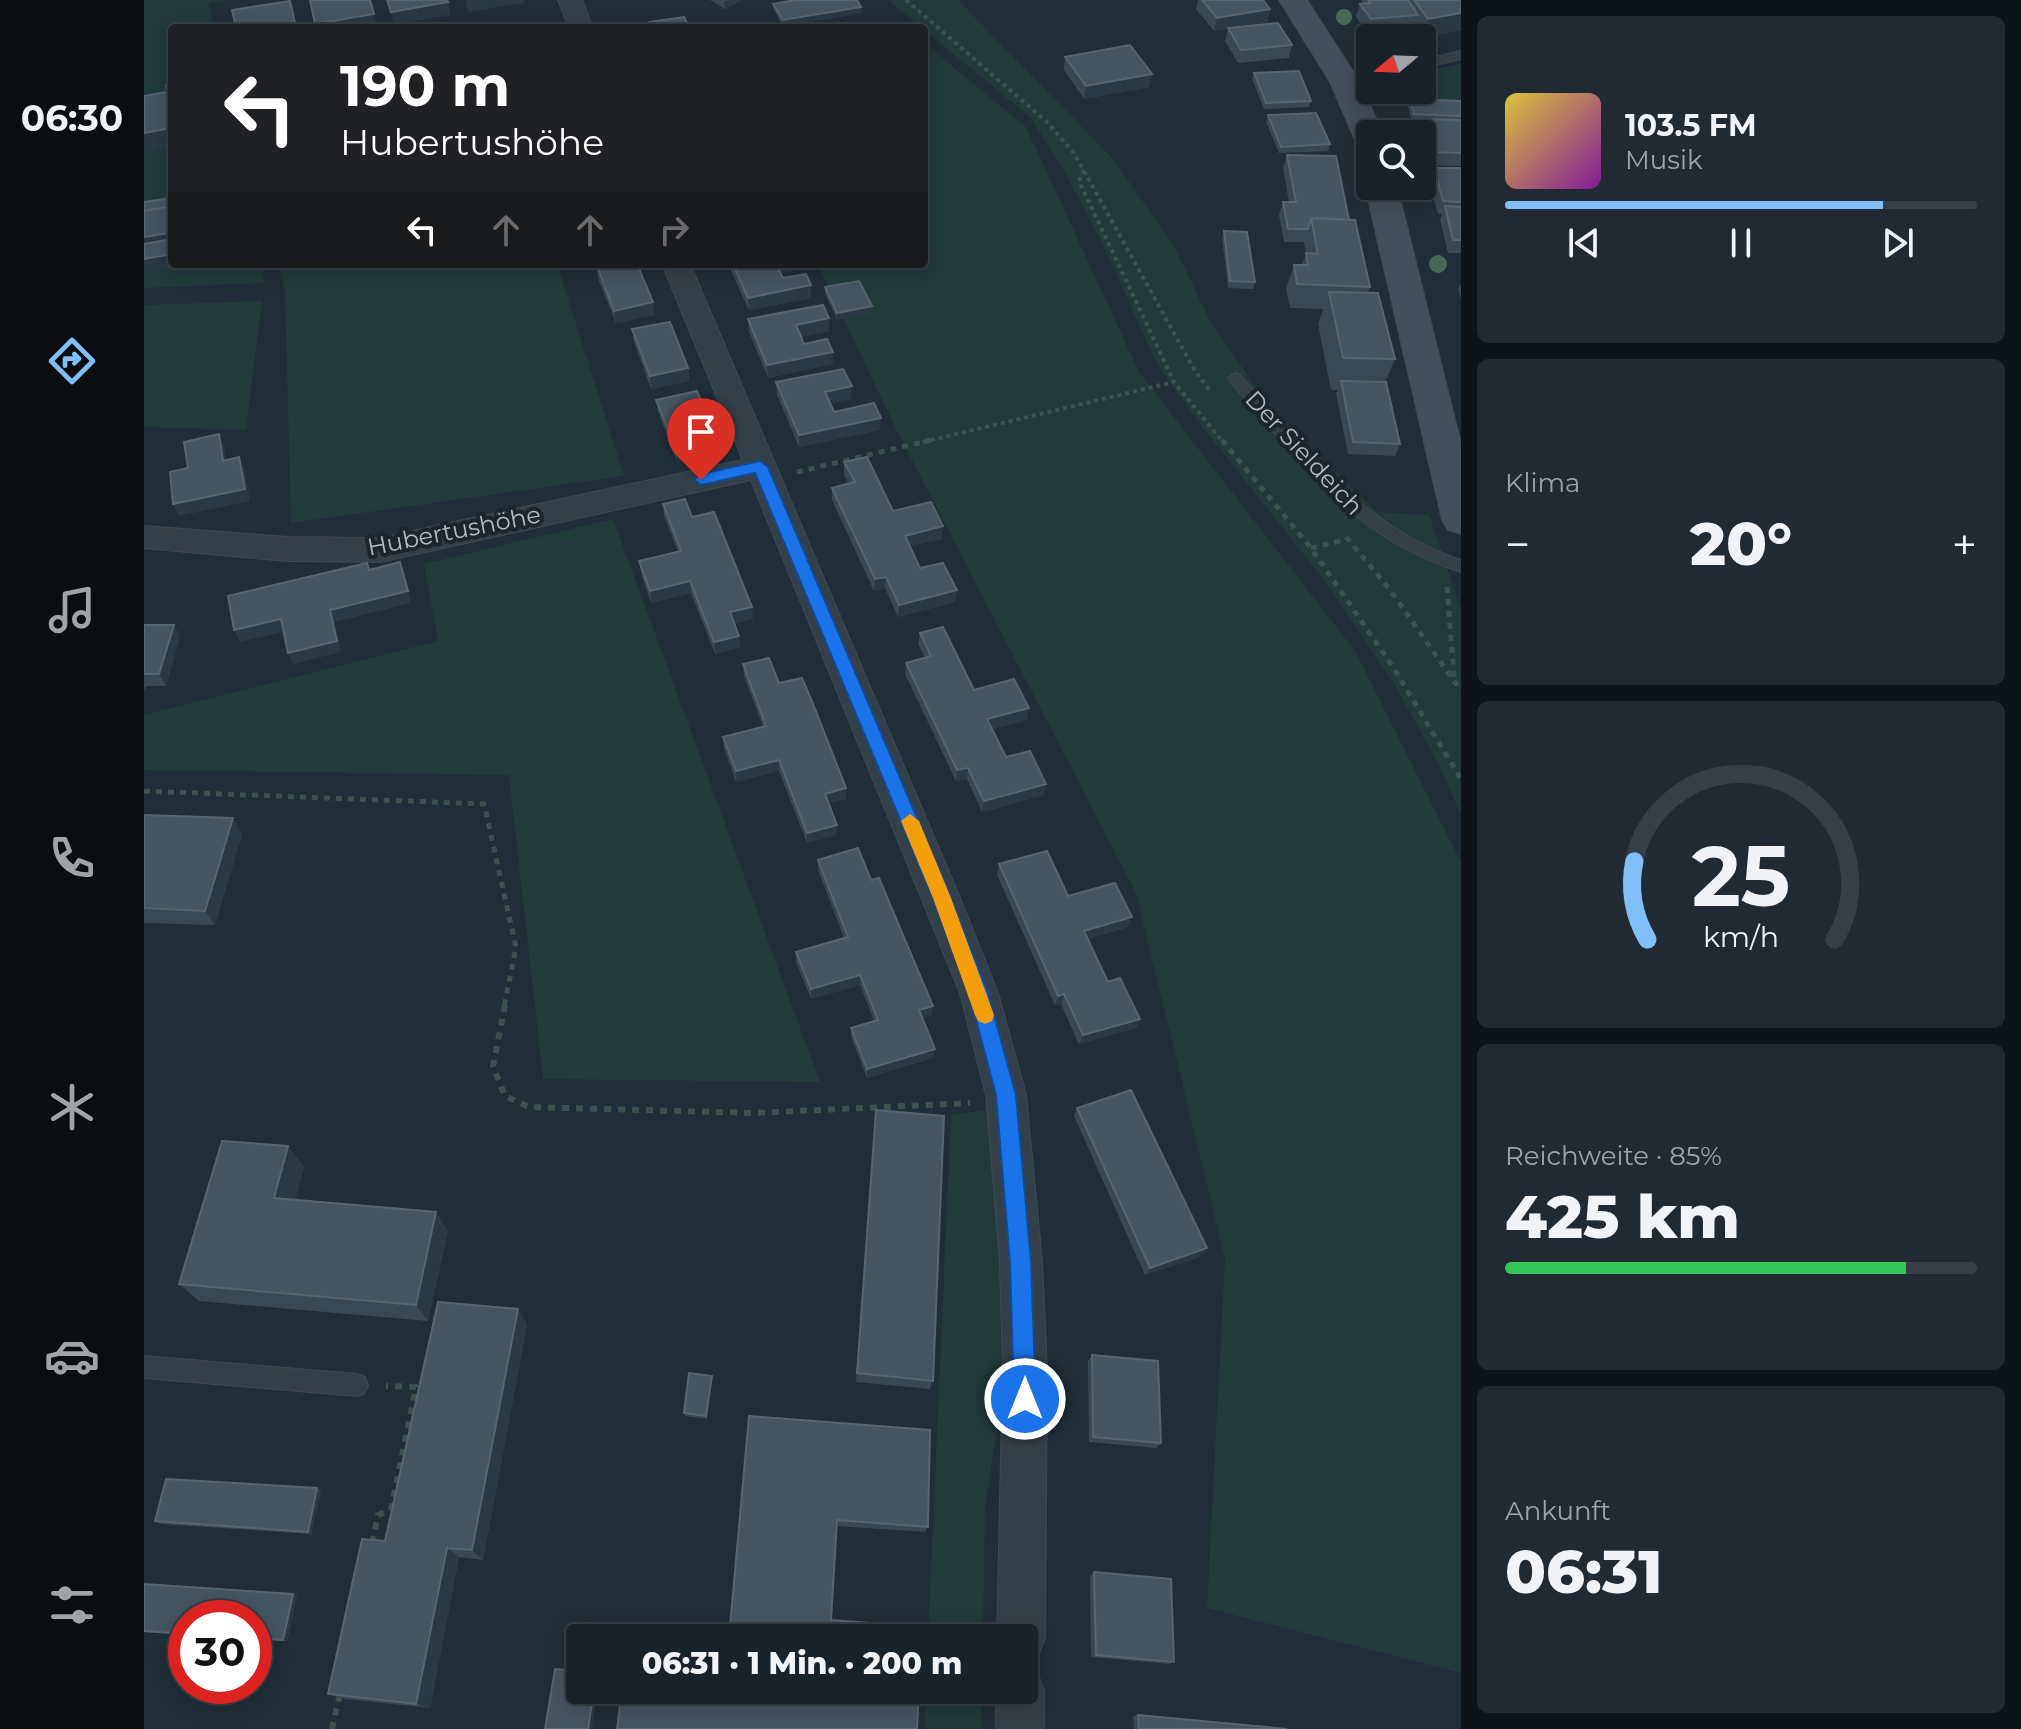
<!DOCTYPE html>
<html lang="de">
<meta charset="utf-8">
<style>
:root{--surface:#18222b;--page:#212a33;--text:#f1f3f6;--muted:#9fa4a9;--line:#363f47;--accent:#80bff9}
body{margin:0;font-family:Montserrat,sans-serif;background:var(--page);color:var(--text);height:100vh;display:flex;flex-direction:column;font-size:30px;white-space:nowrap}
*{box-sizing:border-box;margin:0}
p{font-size:26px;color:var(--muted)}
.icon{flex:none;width:44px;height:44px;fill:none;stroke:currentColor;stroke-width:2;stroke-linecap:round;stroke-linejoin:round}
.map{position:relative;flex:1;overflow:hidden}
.sheet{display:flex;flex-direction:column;gap:16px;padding:16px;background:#0d1318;width:560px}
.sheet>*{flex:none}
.top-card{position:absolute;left:24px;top:24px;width:760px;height:244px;border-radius:8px;box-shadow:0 4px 20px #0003,0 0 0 2px var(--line);background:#202124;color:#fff;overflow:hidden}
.needle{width:52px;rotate:251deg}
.tools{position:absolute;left:1212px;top:24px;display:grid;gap:16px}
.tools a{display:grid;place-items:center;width:80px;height:80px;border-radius:8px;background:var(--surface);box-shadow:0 4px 20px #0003,0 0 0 2px var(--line);font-size:40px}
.speed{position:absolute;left:24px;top:1600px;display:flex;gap:16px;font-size:40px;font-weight:700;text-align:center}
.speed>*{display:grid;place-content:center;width:104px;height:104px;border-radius:50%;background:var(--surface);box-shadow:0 4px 20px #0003,0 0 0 2px var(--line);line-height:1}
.speed .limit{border:12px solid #d22;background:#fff;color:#111}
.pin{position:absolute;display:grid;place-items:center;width:68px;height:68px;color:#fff;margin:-82px -34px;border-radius:50% 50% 50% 0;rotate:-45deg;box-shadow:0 0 8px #0007}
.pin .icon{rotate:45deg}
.me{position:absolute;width:88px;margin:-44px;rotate:0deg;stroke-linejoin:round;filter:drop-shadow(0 0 6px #0008)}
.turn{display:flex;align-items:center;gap:28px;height:168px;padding:0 40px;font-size:36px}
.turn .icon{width:104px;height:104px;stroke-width:2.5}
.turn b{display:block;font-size:56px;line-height:68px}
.lanes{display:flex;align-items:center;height:76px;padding:0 40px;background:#0003;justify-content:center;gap:40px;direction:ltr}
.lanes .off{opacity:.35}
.big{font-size:60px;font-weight:800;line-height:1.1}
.sheet .widget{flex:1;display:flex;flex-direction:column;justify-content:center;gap:12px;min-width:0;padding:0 28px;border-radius:12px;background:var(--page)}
.sheet .dial{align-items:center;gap:0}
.dial svg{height:208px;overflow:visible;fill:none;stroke:var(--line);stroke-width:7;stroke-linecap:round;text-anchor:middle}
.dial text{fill:var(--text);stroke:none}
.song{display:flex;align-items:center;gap:24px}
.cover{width:96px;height:96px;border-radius:12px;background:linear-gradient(135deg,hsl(50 70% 55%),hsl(290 70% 35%))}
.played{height:8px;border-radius:4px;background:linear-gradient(90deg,var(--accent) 80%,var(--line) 80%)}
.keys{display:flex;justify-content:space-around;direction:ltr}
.heat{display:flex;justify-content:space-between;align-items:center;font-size:44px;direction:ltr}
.charge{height:12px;border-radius:6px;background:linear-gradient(90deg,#34c759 85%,var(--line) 0)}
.trip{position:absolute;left:422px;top:1624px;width:472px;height:80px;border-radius:8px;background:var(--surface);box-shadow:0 4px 20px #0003,0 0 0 2px var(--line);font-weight:800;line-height:80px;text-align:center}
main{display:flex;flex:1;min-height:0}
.menu{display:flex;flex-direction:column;width:144px;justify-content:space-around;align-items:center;background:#0a0e11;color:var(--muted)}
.menu .icon{width:56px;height:56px}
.menu .selected{color:var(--accent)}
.menu b{font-size:36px;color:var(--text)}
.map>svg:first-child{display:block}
.green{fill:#223a3a}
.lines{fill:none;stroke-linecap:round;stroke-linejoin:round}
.lane-casing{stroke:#3d4953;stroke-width:2}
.street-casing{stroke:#3d4953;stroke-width:2}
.secondary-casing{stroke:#3d4953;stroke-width:2}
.path-far2{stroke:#3b5251;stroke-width:4;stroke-dasharray:4 4;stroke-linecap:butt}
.path-far1{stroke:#3b5251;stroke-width:5;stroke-dasharray:6 6;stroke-linecap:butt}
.path{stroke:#3b5251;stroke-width:6;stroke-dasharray:7 7;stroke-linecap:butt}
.lane{fill:#344049;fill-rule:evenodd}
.street{fill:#344049;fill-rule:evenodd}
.secondary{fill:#424f5c;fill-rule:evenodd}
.tree{fill:#466854}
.wall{fill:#384955}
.shaded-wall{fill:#293945}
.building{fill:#455562;stroke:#556571;stroke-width:2}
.route{fill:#1a73e8;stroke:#114b97;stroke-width:2}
.slow{fill:#f59e0b}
.labels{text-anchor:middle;stroke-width:8;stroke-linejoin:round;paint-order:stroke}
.street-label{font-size:24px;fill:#afbbc6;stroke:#1a252e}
</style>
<main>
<nav class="menu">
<b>06:30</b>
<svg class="icon selected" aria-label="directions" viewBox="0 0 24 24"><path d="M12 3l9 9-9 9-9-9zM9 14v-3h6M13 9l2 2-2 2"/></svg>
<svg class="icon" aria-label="music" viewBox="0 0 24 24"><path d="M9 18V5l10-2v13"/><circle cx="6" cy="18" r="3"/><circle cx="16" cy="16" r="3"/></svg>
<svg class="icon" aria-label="phone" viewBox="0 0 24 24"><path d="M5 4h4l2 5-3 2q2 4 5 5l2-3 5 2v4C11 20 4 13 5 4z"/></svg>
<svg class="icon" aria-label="climate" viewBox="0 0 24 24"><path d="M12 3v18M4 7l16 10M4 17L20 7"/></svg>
<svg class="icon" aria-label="car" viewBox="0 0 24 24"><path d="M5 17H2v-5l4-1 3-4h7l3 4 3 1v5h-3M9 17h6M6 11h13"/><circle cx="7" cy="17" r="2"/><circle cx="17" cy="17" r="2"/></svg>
<svg class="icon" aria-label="filters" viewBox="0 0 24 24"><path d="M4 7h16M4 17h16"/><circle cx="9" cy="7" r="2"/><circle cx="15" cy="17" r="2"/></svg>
</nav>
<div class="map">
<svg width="1317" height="1729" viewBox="0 0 1317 1729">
<rect width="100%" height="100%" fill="#202e39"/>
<path class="green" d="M0,0H80L65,3L70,28H28V264H117L121,283L0,288Z
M744,0H814L969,159L1030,246L1066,321L1109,383L1156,438L1233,512L1285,515L1317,609V815L1295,765L1250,684L1183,584L1053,420L1013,364L958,243L920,171L887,118Z
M780,43L882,127L995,372L1211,651L1317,862V1673L1063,1608L1081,1259L992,893L755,435L673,264H780Z
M1317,64V108L1248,106L1241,90H1278V71Z
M135,264H413L480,476L147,523L141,293Z
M118,301L102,430L0,427V305Z
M469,519L676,1082L399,1079L365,775L0,770V715L294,641L280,564Z
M844,1110L855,1229L859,1364L857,1401L841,1508L839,1638H784L807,1115Z
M782,1690H838L837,1729H781Z"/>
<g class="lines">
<defs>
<path id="lane" d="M1317,51V59L1278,68V60Z
M1226,72V80L1201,86L1195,82Z
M1091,373L1096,375C1162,450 1218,527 1317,560V572C1209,538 1157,463 1086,381L1084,378Z
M0,1356L213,1374L221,1377L224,1385L221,1393L213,1396L0,1378Z"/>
<path id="street" d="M414,0H438L449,28H425Z
M518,264H546L816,898L854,993L882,1095L898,1262L903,1369L901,1638L894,1655L880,1660V1638H853L859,1369L856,1262L842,1095L816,993L607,480L236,562L143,561L0,548V526L143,537L236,538L599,460Z
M880,1668L893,1673L900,1690V1729H852V1690H880Z"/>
<path id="secondary" d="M1135,0H1163L1216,82L1239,134H1226V149L1215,147L1211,140L1186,82Z
M1226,179V186H1253L1317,444V534L1304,530L1298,520L1221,186Z"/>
</defs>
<use href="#lane" class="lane-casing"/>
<use href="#street" class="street-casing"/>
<use href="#secondary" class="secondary-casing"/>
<path class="path-far2" d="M762,0L903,122L930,153L1051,371L1067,392
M940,170L935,181L1030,382L1079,442
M779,442L1030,382"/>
<path class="path-far1" d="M1078,440L1167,548L1249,667L1317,779
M653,472L787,440
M1202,537L1244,587L1317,691
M1167,548L1205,539
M1303,587L1310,677
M0,791L340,804L372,947L360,1007"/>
<path class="path" d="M361,1005L349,1066L361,1096L385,1107L610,1113L826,1103
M228,1543L234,1515L247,1510L272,1387L242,1386
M188,1729L196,1694"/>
<use href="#lane" class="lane"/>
<use href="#street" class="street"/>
<use href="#secondary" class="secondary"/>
</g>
<g class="tree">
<circle cx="1200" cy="17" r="8"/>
<circle cx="1294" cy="264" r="9"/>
</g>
<path class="wall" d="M566,0H598L581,9Z
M1054,0H1119L1126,9L1123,22L1091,27L1148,45L1145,58L1094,63L1081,41L1084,29L1070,31L1052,9Z
M1218,0H1317V30L1278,38L1270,27L1222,32L1212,16Z
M629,4L717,7V13L639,27L630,10Z
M921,57L1008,74L1005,87L940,99L920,70Z
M1110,73L1167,101L1165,107L1120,109L1108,79Z
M1266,99L1317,101V166L1279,165L1278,134H1270L1269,132L1273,121H1268L1264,106Z
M1124,115L1186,144L1184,151L1135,153L1122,122Z
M1143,155L1205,220L1226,287L1223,293L1251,359L1241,382L1256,444L1251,456L1204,454L1192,393L1194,390H1187L1174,324L1179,309L1146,308L1142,289L1150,265H1158L1162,254L1160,242H1140L1135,215L1139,202H1145L1139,168Z
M1290,168H1317V253H1304L1296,219L1298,214H1294L1285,180Z
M1080,231L1111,282L1109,289L1084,288L1078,238Z
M585,264H651V270L636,273L639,278L667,298L605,310L586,269Z
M453,266L511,315L472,323L454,279Z
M1317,283V300L1314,289Z
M681,287L728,312L693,319L681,294Z
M604,319L685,331L657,337L660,344L689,364L624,378L605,332Z
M488,329L544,368L545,381L507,389L490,342Z
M632,382L707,399L686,403L690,412L736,430L655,447L633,395Z
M512,400L573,440L574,452L533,462L514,412Z
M700,462L749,511L799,526L798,539L766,546L776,568L813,590L811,602L754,617L741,588L730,591L688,500V488L705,484L700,475Z
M519,504L548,517L609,619L590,623L595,636L596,647L571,654L547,593L507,603L497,573L495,561L534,552L520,516Z
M0,625L36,636L22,686H2L0,691Z
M776,633L830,690L883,720L848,729L862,757L900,795L838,812L823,779L812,781L761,674L762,663L781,658L774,644Z
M599,664L635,683L702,788V799L684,803L693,825L692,835L663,843L635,771L592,782L580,748L579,737L619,727L600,676Z
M0,815L98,834L71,925L0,923Z
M674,860L727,880L789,1006L787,1016L778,1018L791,1049L789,1058L723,1078L707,1037V1028L730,1021L716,985L667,999L652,962V952L700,938L674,870Z
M855,864L924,896L984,927L944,939L964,982L996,1019L992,1028L935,1044L917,1004L911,1005L853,875Z
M933,1108L1063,1248L1058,1256L1001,1275L930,1116Z
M732,1110L789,1381L786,1389L712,1382Z
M144,1146L160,1167L151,1200L304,1231L284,1321L55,1301L35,1284Z
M374,1309L383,1325L339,1560L315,1557L286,1708L201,1699L184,1694L241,1541Z
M948,1355L1017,1443L1012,1448L945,1442L944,1361Z
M568,1376L563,1419L541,1416L540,1413Z
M605,1416L784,1527L781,1532L693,1526L687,1620L585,1638Z
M173,1488L177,1490L167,1534L16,1524L11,1521Z
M950,1572L1030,1662L1025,1664L947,1657L946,1575Z
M0,1584L149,1594L153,1595L143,1641L110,1639V1618H42V1635L0,1632Z
M994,1715L1143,1729H990L989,1716Z"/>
<path class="shaded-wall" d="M322,0H380V3L324,12Z
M585,0H598L581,9L580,2Z
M304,2L306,15L250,25L247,12Z
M717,7V13L639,27V20Z
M1126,9L1123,22L1070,31L1073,18Z
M1317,13V30L1278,38L1284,19Z
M230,14L233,27L173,28L171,24Z
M1008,74L1005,87L940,99L942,86Z
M28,128V148L0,153V133Z
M25,233L28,239V252L0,257V237Z
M28,254V264H34V267L0,273V259Z
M631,264H651V270L631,274Z
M667,285V298L605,310L604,298Z
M509,302L511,315L472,323L470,311Z
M728,306V312L693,319V313Z
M685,318V331L652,338V325Z
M689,352V364L624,378L623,365Z
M544,368L545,381L507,389L506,376Z
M708,386L707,399L681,404V392Z
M737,418L736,430L655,447V435Z
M75,434L80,447L84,473L79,461Z
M573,440L574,452L533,462L532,449Z
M95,457L101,470L106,501L35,516L29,504Z
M799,526L798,539L760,548L761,536Z
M256,562L267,603L191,622L197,652L149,664L144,653L186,610Z
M742,577L741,588L730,591L731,579Z
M546,581L547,593L507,603L506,591Z
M813,590L811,602L754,617L755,605Z
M608,607L609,619L587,624L586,612Z
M137,619L143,631L96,642L90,630Z
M30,625L36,636L22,686L15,674Z
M595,636L596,647L571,654L570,642Z
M885,708L883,720L841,731L843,719Z
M635,760V771L592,782V771Z
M824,768L823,779L812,781L813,770Z
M902,784L900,795L838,812L840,801Z
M702,788V799L681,804V794Z
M89,818L98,834L71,925L61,911Z
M693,825L692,835L663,843V833Z
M988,917L984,927L937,941L940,931Z
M716,975V985L667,999V989Z
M920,994L917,1004L911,1005L914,996Z
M789,1006L787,1016L773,1019L775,1010Z
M996,1019L992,1028L935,1044L939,1035Z
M791,1049L789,1058L723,1078V1069Z
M144,1146L160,1167L146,1218L130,1198Z
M292,1212L304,1231L284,1321L272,1305Z
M1063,1248L1058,1256L1001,1275L1006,1268Z
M374,1309L383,1325L339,1560L328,1550Z
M173,1488L177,1490L167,1534L164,1532Z
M303,1548L315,1557L286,1708L272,1704Z
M149,1594L153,1595L143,1641L139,1640Z
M450,1690H453L448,1729H444Z"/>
<path class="building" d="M166,0H226L230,14L171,24Z
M243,0H303L304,2L247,12Z
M651,0H713L717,7L639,20L629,4Z
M1058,0H1119L1126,9L1073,18Z
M1224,0H1264L1274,15L1227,19L1216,4L1226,3Z
M1270,0H1317V13L1284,19Z
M146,1L152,27L92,28L88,10Z
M540,17L545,28H498L507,26L505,22Z
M1134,23L1148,45L1097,50L1084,28Z
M986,45L1008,74L942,86L921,57Z
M1155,71L1167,101L1122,103L1110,73Z
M28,84V128L0,133V96L23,92L22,85Z
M1266,99L1317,101V116L1270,114Z
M1172,113L1186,144L1137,147L1124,115Z
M1274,119L1317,120V153L1284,152Z
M1143,155L1192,156L1205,220L1167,218L1164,229H1144L1139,202H1152Z
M1290,168H1317V202L1299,201Z
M28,198V206L0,211V202Z
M28,206V240H26L25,233L0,237V211Z
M1301,206L1317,207V240H1309Z
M1167,218L1211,220L1226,287L1153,284L1150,265H1164L1162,253L1174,254Z
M1080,231L1103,232L1111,282L1086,281Z
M27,239L26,240L28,244V254L0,259V244Z
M465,264H493L509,302L470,311L453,266Z
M589,264H632L639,278L662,274L667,285L604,298Z
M715,281L728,306L693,313L681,287Z
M1185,292L1234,293L1251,359L1199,358Z
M679,305L685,318L652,325L660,344L683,339L689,352L623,365L604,319Z
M526,322L544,368L506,376L488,329Z
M699,369L708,386L681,392L690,412L730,403L737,418L655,435L632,382Z
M1197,381L1242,382L1256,444L1209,442Z
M553,391L573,440L532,449L512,400Z
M75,434L79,461L95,457L101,489L29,504L26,472L44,468L40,442Z
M723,457L749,511L787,502L799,526L761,536L776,568L799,563L813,590L755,605L742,577L731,579L688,488L711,482L700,462Z
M541,499L548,517L570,512L608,607L586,612L595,636L570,642L546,581L506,591L495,561L537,551L519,504Z
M256,562L264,591L186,610L193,641L144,653L137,619L90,630L84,596L223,563L225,570Z
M0,625H30L15,674H0Z
M799,627L830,690L870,679L885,708L843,719L862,757L886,751L902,784L840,801L824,768L813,770L762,663L787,656L776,633Z
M625,658L635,683L658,678L669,704L702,788L681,794L693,825L663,833L635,760L592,771L579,737L622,726L599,664Z
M0,815L89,818L61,911L0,908Z
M714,848L727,880L735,878L789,1006L775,1010L791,1049L723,1069L707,1028L734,1020L716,975L667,989L652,952L704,937L674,860Z
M903,851L924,896L971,883L988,917L940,931L964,982L976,978L996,1019L939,1035L920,994L914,996L855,864Z
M987,1090L1063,1248L1006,1268L933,1108Z
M732,1110L800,1116L789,1381L713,1373Z
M78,1141L144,1146L130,1198L292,1212L272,1305L35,1284Z
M294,1302L374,1309L328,1550L303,1548L272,1704L184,1694L218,1539L241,1541Z
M948,1355L1014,1361L1017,1443L949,1437Z
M545,1373L568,1376L562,1416L540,1413Z
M605,1416L786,1430L784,1527L693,1520L687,1620L777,1627L776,1638H585Z
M22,1479L173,1488L164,1532L11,1521Z
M950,1572L1027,1579L1030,1662L952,1655Z
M0,1584L149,1594L139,1640L110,1638V1618H42V1634L0,1631Z
M485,1631L572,1638H484Z
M411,1669L436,1671V1690H450L444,1729H401Z
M478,1690H775L773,1729H473Z
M994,1715L1143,1729H995Z"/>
<path class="route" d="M616,461L624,467L807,898L844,993L872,1095L887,1262L892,1399L889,1407L881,1410L873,1407L870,1399L866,1262L852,1095L825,993L789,898L611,473L557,485L550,480L557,474Z"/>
<path class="slow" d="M766,814L775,821L807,898L850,1015L848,1021L841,1024L834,1021L831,1015L789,898L757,821Z"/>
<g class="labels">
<g class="street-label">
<text transform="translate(1160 453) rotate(47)" y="8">Der Sieldeich</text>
<text transform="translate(310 531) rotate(-11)" y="8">Hubertushöhe</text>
</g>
</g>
</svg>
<div class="tools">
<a><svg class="needle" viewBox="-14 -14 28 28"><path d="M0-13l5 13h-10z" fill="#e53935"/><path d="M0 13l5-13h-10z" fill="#9fa4a9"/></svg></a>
<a><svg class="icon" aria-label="search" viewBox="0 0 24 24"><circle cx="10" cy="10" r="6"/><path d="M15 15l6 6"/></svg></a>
</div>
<div class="speed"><div class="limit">30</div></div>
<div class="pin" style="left:557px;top:480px;background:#d93025"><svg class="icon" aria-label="arrive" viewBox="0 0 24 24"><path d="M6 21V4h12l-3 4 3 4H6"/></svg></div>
<svg class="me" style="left:881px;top:1399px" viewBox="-20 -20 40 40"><circle r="17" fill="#1a73e8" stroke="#fff" stroke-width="3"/><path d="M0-11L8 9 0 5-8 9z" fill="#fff"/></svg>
<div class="trip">06:31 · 1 Min. · 200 m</div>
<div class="top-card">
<div class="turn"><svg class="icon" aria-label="left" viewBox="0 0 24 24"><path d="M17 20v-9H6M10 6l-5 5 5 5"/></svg><div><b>190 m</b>Hubertushöhe</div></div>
<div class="lanes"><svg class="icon" aria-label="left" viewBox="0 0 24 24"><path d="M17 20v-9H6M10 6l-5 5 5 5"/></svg><svg class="icon off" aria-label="ahead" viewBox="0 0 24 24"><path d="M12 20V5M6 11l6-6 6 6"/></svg><svg class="icon off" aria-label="ahead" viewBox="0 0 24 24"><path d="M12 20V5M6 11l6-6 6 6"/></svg><svg class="icon off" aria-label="right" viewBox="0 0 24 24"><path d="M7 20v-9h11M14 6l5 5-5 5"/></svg></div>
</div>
</div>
<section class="sheet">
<div class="widget">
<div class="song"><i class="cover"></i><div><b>103.5 FM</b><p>Musik</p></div></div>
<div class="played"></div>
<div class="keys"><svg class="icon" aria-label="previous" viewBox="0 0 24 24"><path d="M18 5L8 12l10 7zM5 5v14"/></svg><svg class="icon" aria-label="pause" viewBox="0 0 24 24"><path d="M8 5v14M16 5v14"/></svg><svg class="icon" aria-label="next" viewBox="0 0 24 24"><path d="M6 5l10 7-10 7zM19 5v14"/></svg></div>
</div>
<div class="widget"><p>Klima</p>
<div class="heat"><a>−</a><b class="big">20°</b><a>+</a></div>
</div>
<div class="widget dial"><svg viewBox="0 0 100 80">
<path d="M14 69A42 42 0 1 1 86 69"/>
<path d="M14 69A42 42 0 0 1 9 39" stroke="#80bff9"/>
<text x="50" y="56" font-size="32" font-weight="700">25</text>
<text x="50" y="72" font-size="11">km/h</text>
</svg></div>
<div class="widget"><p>Reichweite · 85%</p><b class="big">425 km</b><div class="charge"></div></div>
<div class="widget"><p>Ankunft</p><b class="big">06:31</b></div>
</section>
</main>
